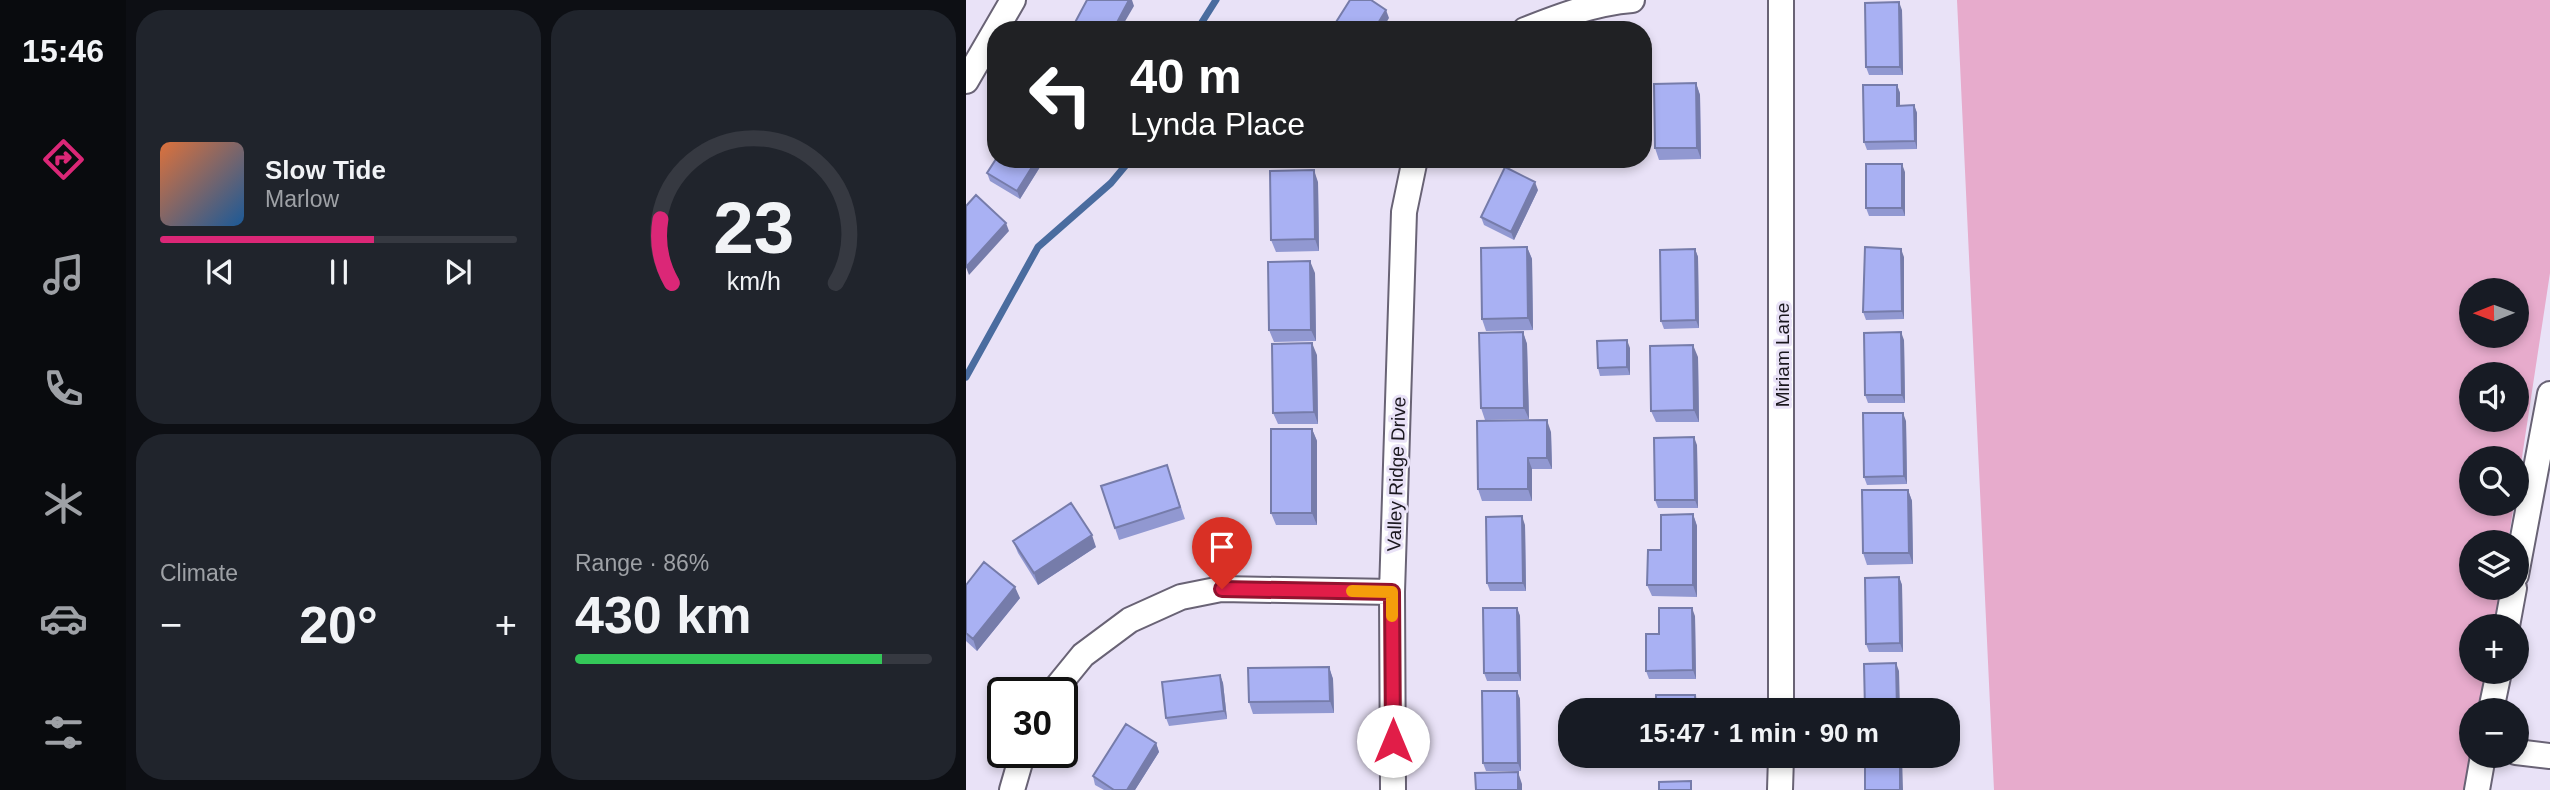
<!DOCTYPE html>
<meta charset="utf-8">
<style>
:root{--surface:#171b24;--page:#20242c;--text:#f1f3f6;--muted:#9ea1a6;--line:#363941;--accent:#db2777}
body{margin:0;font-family:Helvetica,sans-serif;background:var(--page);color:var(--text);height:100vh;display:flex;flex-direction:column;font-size:26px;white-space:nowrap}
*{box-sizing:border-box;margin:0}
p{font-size:23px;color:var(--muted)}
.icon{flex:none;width:38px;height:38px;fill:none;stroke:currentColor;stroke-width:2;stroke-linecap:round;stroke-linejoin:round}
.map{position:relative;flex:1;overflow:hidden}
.details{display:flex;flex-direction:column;gap:10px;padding:10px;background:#0d0f14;width:840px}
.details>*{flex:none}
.banner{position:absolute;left:21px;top:21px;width:665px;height:147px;border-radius:28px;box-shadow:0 4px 10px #0003;background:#202124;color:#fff;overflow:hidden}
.needle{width:46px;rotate:269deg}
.controls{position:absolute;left:1493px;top:278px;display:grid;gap:14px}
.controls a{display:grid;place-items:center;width:70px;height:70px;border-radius:50%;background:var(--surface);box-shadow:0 4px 10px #0003;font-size:35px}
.speed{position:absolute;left:21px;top:677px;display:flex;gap:14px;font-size:35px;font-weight:700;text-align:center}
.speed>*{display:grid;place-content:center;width:91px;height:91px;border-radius:50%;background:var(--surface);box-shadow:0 4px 10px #0003;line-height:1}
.speed .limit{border:4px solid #111;border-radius:10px;background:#fff;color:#111}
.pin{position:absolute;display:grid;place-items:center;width:60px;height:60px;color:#fff;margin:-72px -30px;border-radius:50% 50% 50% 0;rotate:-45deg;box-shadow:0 0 7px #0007}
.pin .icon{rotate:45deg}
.me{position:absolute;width:77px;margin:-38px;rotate:0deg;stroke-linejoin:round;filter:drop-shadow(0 0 5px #0008)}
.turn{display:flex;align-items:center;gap:24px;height:147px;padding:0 28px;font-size:32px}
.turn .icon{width:91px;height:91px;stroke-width:2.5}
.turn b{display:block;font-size:49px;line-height:60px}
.big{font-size:52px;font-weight:700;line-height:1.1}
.details .card{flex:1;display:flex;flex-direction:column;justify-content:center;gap:10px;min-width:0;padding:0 24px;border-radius:28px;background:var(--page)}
.details .dial{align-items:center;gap:0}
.dial svg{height:182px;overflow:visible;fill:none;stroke:var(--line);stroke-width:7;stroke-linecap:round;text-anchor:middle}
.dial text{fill:var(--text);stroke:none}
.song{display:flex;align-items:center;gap:21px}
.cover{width:84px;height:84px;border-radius:10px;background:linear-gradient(135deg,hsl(20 70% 55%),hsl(210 70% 35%))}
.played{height:7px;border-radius:4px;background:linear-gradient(90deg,var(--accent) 60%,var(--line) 60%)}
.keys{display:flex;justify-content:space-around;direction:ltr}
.heat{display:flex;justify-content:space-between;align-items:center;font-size:38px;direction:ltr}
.charge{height:10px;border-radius:5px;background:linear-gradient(90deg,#34c759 86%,var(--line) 0)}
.details .tiles{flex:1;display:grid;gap:10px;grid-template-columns:repeat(2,1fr)}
.trip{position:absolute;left:592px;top:698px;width:402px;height:70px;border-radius:28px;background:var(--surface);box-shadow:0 4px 10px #0003;font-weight:700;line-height:70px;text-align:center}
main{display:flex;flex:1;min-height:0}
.tab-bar{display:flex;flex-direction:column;width:126px;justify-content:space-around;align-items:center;background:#090b0e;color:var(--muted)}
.tab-bar .icon{width:49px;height:49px}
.tab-bar .current{color:var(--accent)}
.tab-bar b{font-size:32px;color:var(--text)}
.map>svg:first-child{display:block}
.green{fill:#e7abcc;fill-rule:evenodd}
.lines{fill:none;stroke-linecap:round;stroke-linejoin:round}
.stream{stroke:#4a6c9f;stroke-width:7}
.street-casing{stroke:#696375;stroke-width:28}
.street{stroke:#fff;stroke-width:24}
.wall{fill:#9198d1}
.shaded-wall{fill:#767caa}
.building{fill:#a9b1f3;stroke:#767caa;stroke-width:2}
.route-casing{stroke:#92132f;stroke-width:18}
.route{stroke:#e11d48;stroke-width:12}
.slow{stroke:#f59e0b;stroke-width:12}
.labels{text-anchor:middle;stroke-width:6;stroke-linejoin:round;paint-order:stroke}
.street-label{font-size:19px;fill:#1a171e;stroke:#e9e2f7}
</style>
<main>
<nav class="tab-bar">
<b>15:46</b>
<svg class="icon current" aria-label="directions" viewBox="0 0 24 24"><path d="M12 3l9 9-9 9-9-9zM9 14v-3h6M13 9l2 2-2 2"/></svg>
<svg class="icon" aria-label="music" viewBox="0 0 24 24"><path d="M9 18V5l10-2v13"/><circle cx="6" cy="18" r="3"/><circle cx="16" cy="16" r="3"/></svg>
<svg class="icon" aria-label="phone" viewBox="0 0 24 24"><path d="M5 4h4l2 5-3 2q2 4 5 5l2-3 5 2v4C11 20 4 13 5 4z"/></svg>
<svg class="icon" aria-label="climate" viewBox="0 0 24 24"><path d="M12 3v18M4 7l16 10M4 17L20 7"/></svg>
<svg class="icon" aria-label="car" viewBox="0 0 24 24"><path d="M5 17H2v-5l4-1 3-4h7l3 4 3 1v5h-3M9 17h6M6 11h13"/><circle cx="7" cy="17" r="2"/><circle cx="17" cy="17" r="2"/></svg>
<svg class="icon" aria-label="filters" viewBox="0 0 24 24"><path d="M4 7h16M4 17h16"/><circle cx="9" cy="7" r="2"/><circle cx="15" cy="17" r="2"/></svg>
</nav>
<section class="details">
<div class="tiles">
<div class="card">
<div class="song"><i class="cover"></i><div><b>Slow Tide</b><p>Marlow</p></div></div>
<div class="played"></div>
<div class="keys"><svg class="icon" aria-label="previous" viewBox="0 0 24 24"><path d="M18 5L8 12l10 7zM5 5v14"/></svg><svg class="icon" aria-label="pause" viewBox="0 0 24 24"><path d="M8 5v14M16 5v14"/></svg><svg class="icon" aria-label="next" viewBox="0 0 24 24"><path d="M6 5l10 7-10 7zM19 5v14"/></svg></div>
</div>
<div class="card dial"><svg viewBox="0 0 100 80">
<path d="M14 69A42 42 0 1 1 86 69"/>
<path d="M14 69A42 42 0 0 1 9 41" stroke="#db2777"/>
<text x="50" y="56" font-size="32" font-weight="700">23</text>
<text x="50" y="72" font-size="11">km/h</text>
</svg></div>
<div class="card"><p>Climate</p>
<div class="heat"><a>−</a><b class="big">20°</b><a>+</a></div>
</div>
<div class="card"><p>Range · 86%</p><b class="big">430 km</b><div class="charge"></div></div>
</div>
</section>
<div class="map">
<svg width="1584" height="790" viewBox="0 0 1584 790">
<rect width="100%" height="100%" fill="#e9e2f7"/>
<path class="green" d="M991,0H1584V273L1551,490L1550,458H1505V504H1548L1542,542H1505V588H1535L1529,626H1505V672H1522L1517,710H1505L1503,790H1028ZM1505,290H1550V336H1505ZM1505,374H1550V420H1505Z"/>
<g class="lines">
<path class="stream" d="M231,30L250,0
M0,377L72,247L145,183L165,159"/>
<defs>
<path id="street" d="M559,30C594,16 629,3 666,0
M0,81L47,0
M1550,575L1584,394
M1541,626L1548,588
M86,693L117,655L164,620L215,597L255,589L426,592
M815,710V0
M1525,710L1533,672
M1550,752L1584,756
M46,790L57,752
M427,790L426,592L438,212L449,159
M814,790L815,756
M1511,790L1517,756"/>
</defs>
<use href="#street" class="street-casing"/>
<use href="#street" class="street"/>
</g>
<path class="wall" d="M936,10L937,75H903L900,67Z
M730,83L734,95L735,159L693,160L689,148Z
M931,85L934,93V106L948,105L951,113V149L901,150L898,142Z
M79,159L54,199L24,181L21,173Z
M335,159H351L349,165Z
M939,172V216H903L900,208Z
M352,182L353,251L310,252L305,240Z
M572,190L548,240L518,225L515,217Z
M561,247L566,259L567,330L520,331L516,319Z
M729,249L732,257L733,328L698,329L695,321Z
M938,257V319L900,320L897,312Z
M349,273L350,341L308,342L303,330Z
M557,332L561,344L563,419L519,420L515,408Z
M938,340L939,403H902L899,395Z
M664,348V375L634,376L632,368Z
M351,355L352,424H312L307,413Z
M732,357L733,422H690L685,411Z
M940,421L941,484L901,485L898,477Z
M346,429L351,441V525H310L305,513Z
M585,432L586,469H566V501H516L512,489Z
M731,445L732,508H692L689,500Z
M205,477L219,519L153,540L149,528Z
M942,490L946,501L947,564L901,565L897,553Z
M727,514L731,526V597L686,596L681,585Z
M559,525L560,591H524L521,583Z
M47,541L130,547L72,585L52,553Z
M933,577L936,585L937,652H903L900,644Z
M0,585L54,598L11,651L0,641Z
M551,608L554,616L555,681H521L518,673Z
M729,616L730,679H683L680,671Z
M363,667L367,679L368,713L287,714L283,702Z
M254,675L257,683L261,719L203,726L200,718Z
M551,691L554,699L555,771H520L517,763Z
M190,743L193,752L169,790H138L129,785L127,776Z
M733,756V766H694L691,758Z"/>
<path class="shaded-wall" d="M163,0H166L168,6L154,30H147Z
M933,2L936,10L937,75L934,67Z
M420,10L423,18L416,30H408Z
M730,83L734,95L735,159L731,148Z
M931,85L934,93V114L931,106Z
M948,105L951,113V149L949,141Z
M71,159H79L54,199L51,191Z
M584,159H594L587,166Z
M936,164L939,172V216L936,208Z
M348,170L352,182L353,251L349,239Z
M569,182L572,190L548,240L545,232Z
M40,223L43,231L3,275L0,267Z
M561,247L566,259L567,330L562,318Z
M729,249L732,257L733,328L730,320Z
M935,249L938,257V319L936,311Z
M344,261L349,273L350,341L345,330Z
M557,332L561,344L563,419L558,408Z
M935,332L938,340L939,403L936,395Z
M661,340L664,348V375L661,367Z
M346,343L351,355L352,424L348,412Z
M727,345L732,357L733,422L728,410Z
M937,413L940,421L941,484L938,476Z
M581,420L585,432L586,469L581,458Z
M346,429L351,441V525L346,513Z
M728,437L731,445L732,508L729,500Z
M562,458L566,469V501L562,489Z
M942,490L946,501L947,564L943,553Z
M727,514L731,526V597L727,585Z
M556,516L559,525L560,591L557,583Z
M126,535L130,547L72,585L68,573Z
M933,577L936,585L937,652L934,643Z
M49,587L54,598L11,651L7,639Z
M551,608L554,616L555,681L552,673Z
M726,608L729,616L730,679L727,670Z
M930,663L933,671L934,710H931Z
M363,667L367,679L368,713L364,701Z
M254,675L257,683L261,719L258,711Z
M551,691L554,699L555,771L552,763Z
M729,695L732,703V710H730Z
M190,743L193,752L169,790H161Z
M934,756H936L937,790H934Z
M552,772L556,784V790H552Z"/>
<path class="building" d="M121,0H163L147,30H105Z
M384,0H405L420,10L408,30H365Z
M933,2L934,67H900L899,3Z
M730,83L731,148H689L688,84Z
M897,85H931V106L948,105L949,141L898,142Z
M30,159H71L51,191L21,173Z
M900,164H936V208H900Z
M539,167L569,182L545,232L515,217Z
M348,170L349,239L305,240L304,171Z
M10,195L40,223L0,267V206Z
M561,247L562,318L516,319L515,248Z
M899,247L935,249L936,311L897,312Z
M729,249L730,320L695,321L694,250Z
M344,261L345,330H303L302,262Z
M557,332L558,408H515L513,333Z
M935,332L936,395H899L898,333Z
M661,340V367L632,368L631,341Z
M346,343L348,412L307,413L306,344Z
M727,345L728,410L685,411L684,346Z
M897,413H937L938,476L898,477Z
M581,420V458H562V489H512L511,421Z
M305,429H346V513H305Z
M728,437L729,500H689L688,438Z
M201,465L214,507L149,528L135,486Z
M896,490H942L943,553H897Z
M105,503L126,535L68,573L47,541Z
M727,514V585H681L682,550H695V515Z
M556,516L557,583H521L520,517Z
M18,562L49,587L7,639L0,633V585Z
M933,577L934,643L900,644L899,578Z
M517,608H551L552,673H518Z
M693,608H726L727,670L680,671V634H693Z
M930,663L931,710H899L898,664Z
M363,667L364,701L283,702L282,668Z
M254,675L258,711L200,718L196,682Z
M516,691H551L552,763H517Z
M690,695H729L730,710H690Z
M160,724L190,743L161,790H148L127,776Z
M691,756H730V757L691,758Z
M899,756H934V790H899Z
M552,772V790H510L509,773Z
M725,781V790H693V782Z"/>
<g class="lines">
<defs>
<path id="route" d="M256,589L426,592L427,741"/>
</defs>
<use href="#route" class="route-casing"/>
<use href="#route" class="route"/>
<path class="slow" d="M386,591L426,592V616"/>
</g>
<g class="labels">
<g class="street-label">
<text transform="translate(816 355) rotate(-90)" y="7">Miriam Lane</text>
<text transform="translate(430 474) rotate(-88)" y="7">Valley Ridge Drive</text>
</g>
</g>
</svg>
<div class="controls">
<a><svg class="needle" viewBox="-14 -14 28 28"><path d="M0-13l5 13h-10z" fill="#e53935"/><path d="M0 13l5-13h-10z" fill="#9ea1a6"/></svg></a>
<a><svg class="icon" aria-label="sound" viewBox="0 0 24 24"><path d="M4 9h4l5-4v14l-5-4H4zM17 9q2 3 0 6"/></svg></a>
<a><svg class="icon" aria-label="search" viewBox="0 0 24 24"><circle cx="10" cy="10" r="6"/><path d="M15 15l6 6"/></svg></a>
<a><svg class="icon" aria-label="layers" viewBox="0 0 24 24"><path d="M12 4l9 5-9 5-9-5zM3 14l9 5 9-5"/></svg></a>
<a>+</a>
<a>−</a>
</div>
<div class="speed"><div class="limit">30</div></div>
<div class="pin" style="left:256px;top:589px;background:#d93025"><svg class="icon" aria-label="arrive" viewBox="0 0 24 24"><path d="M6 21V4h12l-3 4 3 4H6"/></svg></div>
<svg class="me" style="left:427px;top:741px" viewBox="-20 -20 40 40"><circle r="19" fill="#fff"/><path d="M0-13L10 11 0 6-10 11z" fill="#e11d48"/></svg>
<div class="trip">15:47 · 1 min · 90 m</div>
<div class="banner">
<div class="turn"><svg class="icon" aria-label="left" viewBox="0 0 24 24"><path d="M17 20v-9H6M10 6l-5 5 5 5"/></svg><div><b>40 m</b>Lynda Place</div></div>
</div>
</div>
</main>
